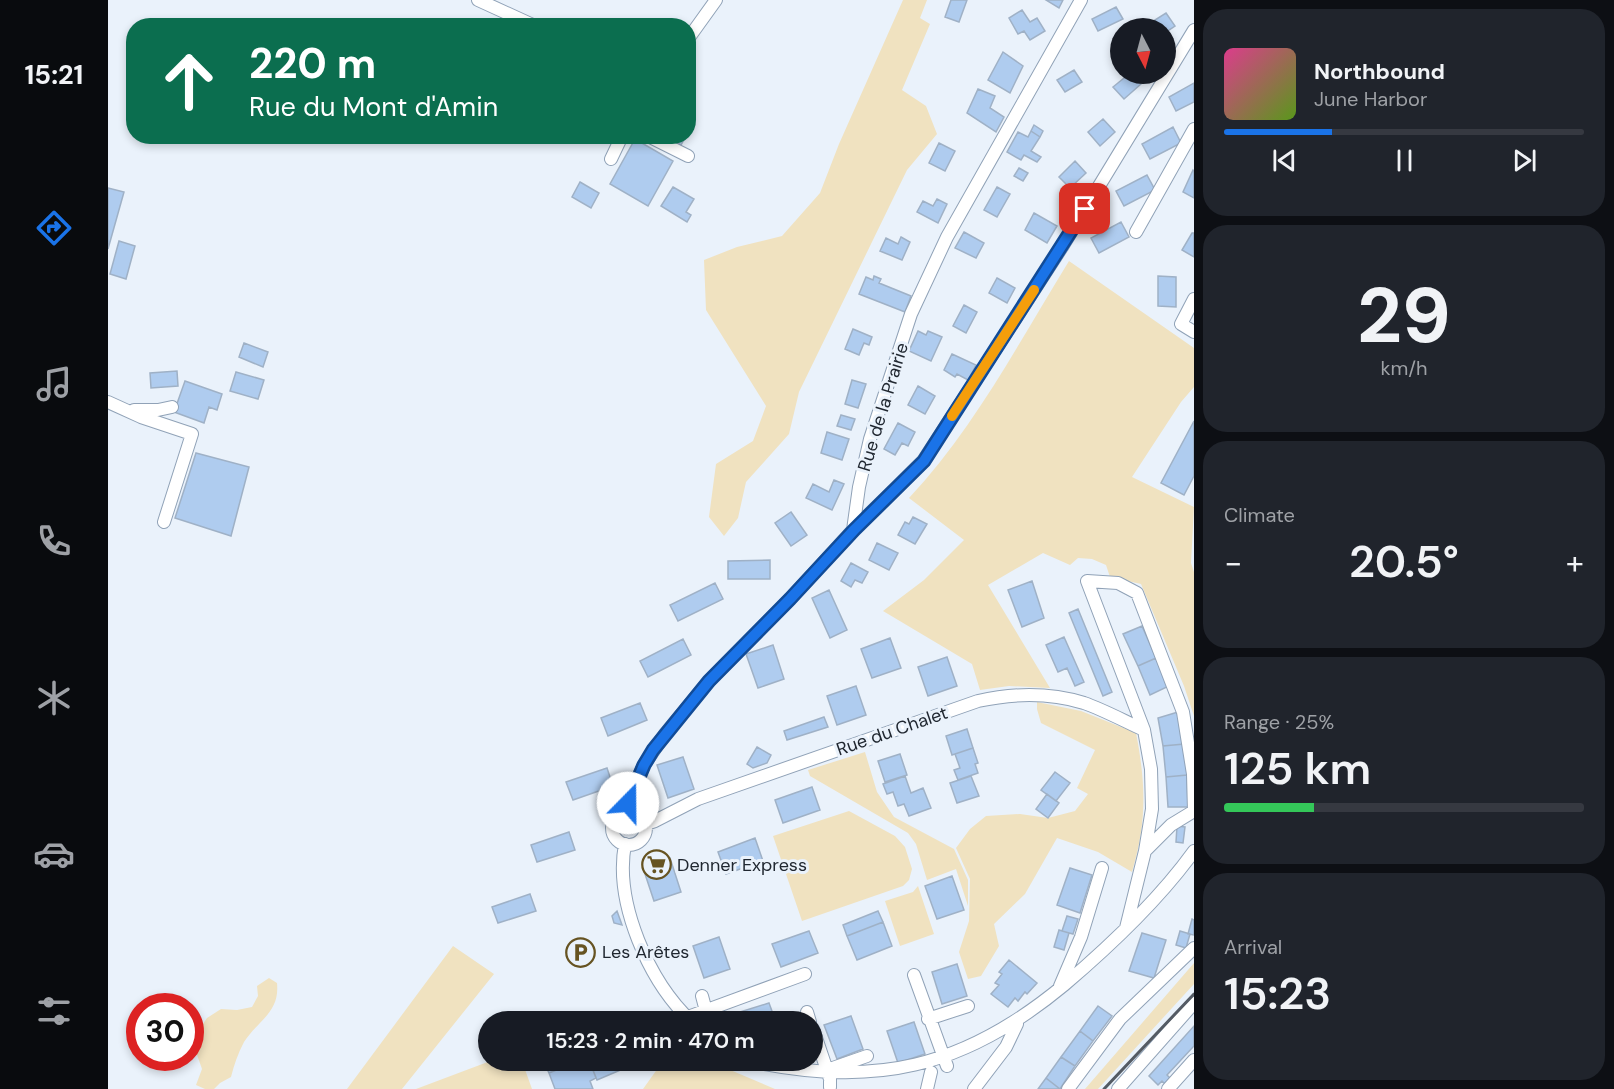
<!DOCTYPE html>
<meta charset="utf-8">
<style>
:root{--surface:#171b24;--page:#20242c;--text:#f1f3f6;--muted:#9ea1a6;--line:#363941;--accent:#1a73e8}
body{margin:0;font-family:"DM Sans",sans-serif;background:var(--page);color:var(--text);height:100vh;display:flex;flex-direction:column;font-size:22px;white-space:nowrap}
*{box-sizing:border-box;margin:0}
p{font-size:20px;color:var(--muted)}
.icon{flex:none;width:33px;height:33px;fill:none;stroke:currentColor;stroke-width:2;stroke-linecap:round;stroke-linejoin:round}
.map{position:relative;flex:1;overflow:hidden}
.side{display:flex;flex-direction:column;gap:9px;padding:9px;background:#0d0f14;width:420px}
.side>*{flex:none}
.banner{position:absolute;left:18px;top:18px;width:570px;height:126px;border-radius:24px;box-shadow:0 3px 9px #0003;background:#0b6e4f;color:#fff;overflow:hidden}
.needle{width:39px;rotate:174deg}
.tools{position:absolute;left:1002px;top:18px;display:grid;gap:12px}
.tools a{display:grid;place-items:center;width:66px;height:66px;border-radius:50%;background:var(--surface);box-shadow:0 3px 9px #0003;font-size:30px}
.speed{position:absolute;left:18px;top:993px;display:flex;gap:12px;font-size:30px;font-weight:700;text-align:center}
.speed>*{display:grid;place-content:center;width:78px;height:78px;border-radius:50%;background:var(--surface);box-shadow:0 3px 9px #0003;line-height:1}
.speed .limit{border:9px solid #d22;background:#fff;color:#111}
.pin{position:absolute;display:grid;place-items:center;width:51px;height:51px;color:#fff;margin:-26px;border-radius:12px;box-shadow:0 3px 9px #0006}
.me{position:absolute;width:66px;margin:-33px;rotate:22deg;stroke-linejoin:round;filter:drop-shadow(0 0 4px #0008)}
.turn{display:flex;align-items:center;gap:21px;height:126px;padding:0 24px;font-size:27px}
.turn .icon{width:78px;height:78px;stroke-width:2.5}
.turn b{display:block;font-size:42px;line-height:51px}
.big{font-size:45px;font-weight:600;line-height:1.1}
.side .tile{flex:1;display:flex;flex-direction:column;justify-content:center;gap:9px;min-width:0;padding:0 21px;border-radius:24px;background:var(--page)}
.side .dial{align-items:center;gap:0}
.dial b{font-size:78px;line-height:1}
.song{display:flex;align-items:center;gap:18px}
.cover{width:72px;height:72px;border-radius:9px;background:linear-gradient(135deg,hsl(330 70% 55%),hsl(90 70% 35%))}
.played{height:6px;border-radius:3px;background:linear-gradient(90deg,var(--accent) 30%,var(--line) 30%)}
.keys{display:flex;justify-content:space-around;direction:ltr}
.heat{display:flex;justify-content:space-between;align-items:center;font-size:33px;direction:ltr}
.charge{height:9px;border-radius:4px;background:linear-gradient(90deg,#34c759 25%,var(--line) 0)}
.trip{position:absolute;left:370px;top:1011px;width:345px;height:60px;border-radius:30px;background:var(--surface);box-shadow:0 3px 9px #0003;font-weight:600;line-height:60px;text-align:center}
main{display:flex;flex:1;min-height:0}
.menu{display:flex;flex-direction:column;width:108px;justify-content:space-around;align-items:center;background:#090b0e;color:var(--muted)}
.menu .icon{width:42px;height:42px}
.menu .active{color:var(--accent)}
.menu b{font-size:27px;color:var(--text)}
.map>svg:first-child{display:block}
.green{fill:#f0e2c0}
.building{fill:#afccef;stroke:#9fb1c6;stroke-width:1.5}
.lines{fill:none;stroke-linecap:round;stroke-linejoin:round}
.minor-casing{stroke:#90a2b7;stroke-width:14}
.minor{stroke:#fff;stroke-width:12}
.rail{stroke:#545b64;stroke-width:3}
.route-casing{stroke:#114b97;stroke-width:15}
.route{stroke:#1a73e8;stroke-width:10}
.slow{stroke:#f59e0b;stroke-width:10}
.labels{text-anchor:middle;stroke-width:6;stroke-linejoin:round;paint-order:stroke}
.street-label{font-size:18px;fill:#202730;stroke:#eaf2fb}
.poi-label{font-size:18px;fill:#202730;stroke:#eaf2fb;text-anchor:start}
</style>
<main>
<nav class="menu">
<b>15:21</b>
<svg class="icon active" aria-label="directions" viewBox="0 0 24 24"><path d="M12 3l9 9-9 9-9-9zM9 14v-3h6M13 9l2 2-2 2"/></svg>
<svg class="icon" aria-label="music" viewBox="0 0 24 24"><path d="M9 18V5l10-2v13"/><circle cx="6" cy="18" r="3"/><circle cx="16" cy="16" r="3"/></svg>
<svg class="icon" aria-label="phone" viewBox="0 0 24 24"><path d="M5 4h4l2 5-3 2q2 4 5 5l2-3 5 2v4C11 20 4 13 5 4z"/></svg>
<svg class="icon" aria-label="climate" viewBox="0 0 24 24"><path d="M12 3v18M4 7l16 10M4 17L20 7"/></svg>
<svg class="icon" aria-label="car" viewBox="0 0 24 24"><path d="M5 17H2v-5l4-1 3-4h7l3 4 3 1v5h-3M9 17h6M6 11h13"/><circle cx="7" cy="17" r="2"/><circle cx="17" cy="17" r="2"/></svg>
<svg class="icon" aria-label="filters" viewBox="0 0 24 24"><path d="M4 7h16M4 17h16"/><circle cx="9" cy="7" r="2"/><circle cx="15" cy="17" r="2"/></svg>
</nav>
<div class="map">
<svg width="1086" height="1089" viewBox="0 0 1086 1089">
<rect width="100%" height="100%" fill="#eaf2fb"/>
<path class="green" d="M795,0H819L812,18L822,24L794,90L818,106L829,134L799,170L691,392L681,434L638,482L630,518L616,536L601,517L608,464L645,441L658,406L598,310L596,260L629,247L674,236L712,193L731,144Z
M961,261L1086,348V387L1073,402L1024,477L1086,507L1083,563L1086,572V716L1076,686L1033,584L1002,577L998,565L984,559L970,558L962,565L935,553L880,585L942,688L901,686L872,690L864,664L775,611L816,580L856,540L801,498C866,429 911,342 961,261Z
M929,702L973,711L1028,733C1038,784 1039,822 1024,872L990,852L949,838L917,894L886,924L891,946L873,976L860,979L851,952L861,921L862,879L848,848L862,829L878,816L912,814L940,818L967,811L980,794L969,788L987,750L933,723L929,709Z
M757,752L769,792L786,817L846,849L860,880V906L848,869L819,880L808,844L800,833L702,776L700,770Z
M741,811L787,836L797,847L804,869L801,880L795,886L694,921L665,836Z
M810,886L826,934L792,946L777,901L805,892Z
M345,946L386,974L294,1089H239Z
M1086,963V984L990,1089H977Z
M161,978L169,983C172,1013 150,1020 136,1042C130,1053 126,1065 123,1077L112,1083L106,1089H97L88,1085L94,1069L88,1052L86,1037L99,1018L113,1009L129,1010L144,1007L150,996L149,986Z
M385,1060L414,1061L424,1089H308Z
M555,1061H601L667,1089H535Z"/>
<path class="building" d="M843,0H859L851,22L837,17Z
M938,0H955L951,8Z
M1008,7L1015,19L990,31L984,19Z
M914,10L922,22L929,18L937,31L922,40L916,31L910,34L901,18Z
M1058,13L1067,26L1058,32V28H1037L1036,27Z
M895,52L915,66L902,93L880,80Z
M966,70L974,82L957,92L949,80Z
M1021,74H1024L1033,84L1016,99L1005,87Z
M1086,83V102L1068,111L1061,97Z
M870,89L887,96L882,108L896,117L888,132L859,113Z
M995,119L1007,132L992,146L980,132Z
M926,125L935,131L932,137L923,131Z
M1065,127L1073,143L1042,159L1034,144Z
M923,131L932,137L923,151L933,157L929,162L916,155L913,160L899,152L910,132L920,137Z
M557,136H578L573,145Z
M527,139L565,161L540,206L502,184Z
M831,143L847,151L837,171L821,163Z
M967,161L978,173L962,188L951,177Z
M911,168L920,173L915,181L906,176Z
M1085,170L1086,171V198L1075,192Z
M1039,175L1047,190L1016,206L1008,191Z
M472,182L491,193L483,208L464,197Z
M565,187L586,199L578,212L583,215L579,222L553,206Z
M889,187L902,194L889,217L876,210Z
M0,188L16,192L0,249Z
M829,199L839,204L830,223L809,212L815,201L825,206Z
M926,213L949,226L939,243L917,230Z
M1013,222L1021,237L991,253L983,238Z
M856,232L876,243L868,258L847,248Z
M1084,233H1086V257L1074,250Z
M793,237L802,242L794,260L772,251L778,238L790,244Z
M11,241L27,246L18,279L2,274Z
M766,276L773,279L771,283L803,296L797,312L751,294L758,277L765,280Z
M1050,276L1068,277V307L1050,306Z
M889,278L907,288L899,303L881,293Z
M856,305L869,312L858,333L845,326Z
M745,329L764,337L761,345L756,343L751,355L737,349Z
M810,331L818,335L820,331L834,337L823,361L801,351Z
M136,343L160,352L155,367L131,357Z
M844,354L868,365L860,380L849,374L847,377L836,370Z
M69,371L70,386L43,388L42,373Z
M128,372L156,380L150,399L122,391Z
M744,380L758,384L750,408L737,404Z
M77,381L114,394L109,410L101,407L96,423L66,412Z
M810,386L827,396L817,414L800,405Z
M733,415L747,419L743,430L729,426Z
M1086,421V476L1076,495L1053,483Z
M790,423L807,432L800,446L794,443L787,455L776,449Z
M719,432L741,439L734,460L713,453Z
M88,453L141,467L123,536L67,518Z
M726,480L736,484L724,510L698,498L705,484L721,492Z
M683,512L699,535L683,546L667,523Z
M805,517L819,524L807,544L790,535L797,522L801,524Z
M769,543L790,553L781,570L761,560Z
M662,560V579H620V561Z
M743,563L760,572L754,583L747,580L743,587L733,581Z
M924,581L936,618L914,627L900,590Z
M607,583L615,599L570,621L562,605Z
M721,590L739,630L722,638L704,598Z
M970,609L1004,692L995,696L961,613Z
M1034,626L1048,658L1030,666L1015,634Z
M956,637L976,682L967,686L959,668L950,672L938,645Z
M782,638L793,668L764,678L753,649Z
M575,639L583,655L540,677L532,661Z
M665,645L676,679L650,688L638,654Z
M839,657L849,686L820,696L810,667Z
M1048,658L1061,686L1042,695L1030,666Z
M748,686L758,715L729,725L719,696Z
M532,703L539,720L500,736L493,718Z
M1070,712L1076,744L1055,746L1050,718Z
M716,717L720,727L679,740L676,731Z
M859,729L865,748L844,755L838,736Z
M1076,744L1079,775L1058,777L1055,746Z
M649,747L663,755L659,763L645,768L639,764Z
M865,748L870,763L867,764L870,773L850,780L846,770L852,768L847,754Z
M792,754L799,775L777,782L770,761Z
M575,757L586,789L560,798L549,765Z
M499,768L505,786L465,800L458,782Z
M947,772L962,783L948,801L933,790Z
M1079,775L1080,807H1060L1058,777Z
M797,776L803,793L815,788L823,808L801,816L796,804L790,806L785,792L779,794L775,784Z
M863,776L871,796L849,803L842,783Z
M704,787L712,810L675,823L667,800Z
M939,794L951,803L940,818L928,809Z
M1069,826L1077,827L1075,843L1068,842Z
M461,832L467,850L429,862L423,845Z
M647,838L655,861L618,874L610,852Z
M562,858L573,892L546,901L535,868Z
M962,868L984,875L972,913L949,905Z
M844,876L856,910L829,919L817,886Z
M422,894L428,911L390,923L384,907Z
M509,911L514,925L506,923L504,916Z
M770,911L775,922L739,936L735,925Z
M959,916L970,919L965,934L954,931Z
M1084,919L1086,920V935L1080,934Z
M775,922L784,946L749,960L739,936Z
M951,930L961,933L956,950L946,947Z
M701,931L710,953L673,967L664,944Z
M1072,931L1082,934L1078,948L1068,945Z
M1034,933L1058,940L1046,978L1021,971Z
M611,937L622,969L596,978L585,946Z
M901,960L929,983L919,994L917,992L910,1001L907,998L900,1007L883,994L891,985L887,983L894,974L891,972Z
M849,964L859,996L834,1004L824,972Z
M661,1003L668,1022H635L632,1012Z
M990,1006L1004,1016L985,1041L972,1031Z
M743,1016L755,1049L729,1059L716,1025Z
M806,1022L817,1054L790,1063L779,1031Z
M1086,1026V1046L1059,1075L1064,1080L1059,1086L1054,1081L1050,1085L1041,1076Z
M972,1031L985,1041L967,1066L953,1057Z
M953,1057L967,1066L952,1089L938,1078Z
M435,1060H473L441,1073Z
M473,1060H481L488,1078L482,1081L485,1089H447L441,1073Z
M481,1060H536L489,1080Z
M938,1078L952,1089H930Z"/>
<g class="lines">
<defs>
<path id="minor" d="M370,0L427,26
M580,39L608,0
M540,136L580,156
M503,159L514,136
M1028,232L1086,129
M1086,299L1073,324L1086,332
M0,402L33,417L84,434L56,522
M26,410H50L64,407
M745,530L815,461L954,247L1086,30
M521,811V798L536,765L557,734L601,681L682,599L745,530L751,487L762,439L803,314L839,237L973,0
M504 828a17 17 0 1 1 34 0a17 17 0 1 1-34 0Z
M538,824L547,821L590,799L870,701C906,693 940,692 976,703C996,710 1016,721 1036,730
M517,844C506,903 541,982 584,1022
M1018,928L1037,851L1044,809L1043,769L1036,730L979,581L1010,583L1029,593L1075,712L1085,774L1086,811L1063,825L1037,851
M806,975L839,1066
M952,986L973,937L994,868
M594,996L598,1011
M699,1012L702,1022
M580,1017L697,974
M820,1019L860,1006
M705,1029L722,1079V1087
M637,1060C766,1089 856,1068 956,985C1003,945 1050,901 1086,851
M719,1070L759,1056
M819,1089L823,1072
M866,1089L898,1047L909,1024
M960,1089L1012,1019L1086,948
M1010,1089L1086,1003
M1060,1089L1086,1060"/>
</defs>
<use href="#minor" class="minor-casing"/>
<use href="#minor" class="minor"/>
<path class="rail" d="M996,1089L1086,994"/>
</g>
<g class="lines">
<defs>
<path id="route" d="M520,803L536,765L545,750L601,681L682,599L746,530L816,461L977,209"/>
</defs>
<use href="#route" class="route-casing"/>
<use href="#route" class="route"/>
<path class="slow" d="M844,416L926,290"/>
</g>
<defs>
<symbol id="supermarket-ring" viewBox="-11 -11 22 22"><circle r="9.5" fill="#eaf2fb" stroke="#665321" stroke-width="1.5"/><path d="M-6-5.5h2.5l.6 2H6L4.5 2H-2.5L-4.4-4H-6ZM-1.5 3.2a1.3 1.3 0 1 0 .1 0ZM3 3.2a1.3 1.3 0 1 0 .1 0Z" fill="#665321"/></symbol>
<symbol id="parking-ring" viewBox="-11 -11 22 22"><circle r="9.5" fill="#eaf2fb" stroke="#665321" stroke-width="1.5"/><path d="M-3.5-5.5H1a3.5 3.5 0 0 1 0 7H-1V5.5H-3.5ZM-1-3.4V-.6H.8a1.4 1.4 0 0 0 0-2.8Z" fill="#665321"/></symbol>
</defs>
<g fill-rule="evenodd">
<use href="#supermarket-ring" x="532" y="848" width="33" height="33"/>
<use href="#parking-ring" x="456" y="936" width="33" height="33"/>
</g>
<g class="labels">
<g class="street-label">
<text transform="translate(775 407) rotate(-73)" y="6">Rue de la Prairie</text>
<text transform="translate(784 731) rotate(-19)" y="6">Rue du Chalet</text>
</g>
<g class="poi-label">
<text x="569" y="871">Denner Express</text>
<text x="494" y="958">Les Arêtes</text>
</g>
</g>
</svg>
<div class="tools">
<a><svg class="needle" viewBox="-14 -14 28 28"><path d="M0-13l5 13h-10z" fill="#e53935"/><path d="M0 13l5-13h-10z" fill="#9ea1a6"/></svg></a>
</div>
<div class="speed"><div class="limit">30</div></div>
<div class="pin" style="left:977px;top:209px;background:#d93025"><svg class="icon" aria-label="arrive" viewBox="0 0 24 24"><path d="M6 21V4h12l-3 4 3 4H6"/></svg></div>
<svg class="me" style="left:520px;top:803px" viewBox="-20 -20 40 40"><circle r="19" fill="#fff"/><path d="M0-13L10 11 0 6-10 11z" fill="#1a73e8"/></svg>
<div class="trip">15:23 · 2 min · 470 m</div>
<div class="banner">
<div class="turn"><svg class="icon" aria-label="ahead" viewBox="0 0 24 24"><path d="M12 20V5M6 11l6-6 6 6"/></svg><div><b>220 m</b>Rue du Mont d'Amin</div></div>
</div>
</div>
<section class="side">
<div class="tile">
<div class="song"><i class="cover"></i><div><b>Northbound</b><p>June Harbor</p></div></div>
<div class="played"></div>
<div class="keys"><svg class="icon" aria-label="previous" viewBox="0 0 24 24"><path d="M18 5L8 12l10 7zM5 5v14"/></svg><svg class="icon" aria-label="pause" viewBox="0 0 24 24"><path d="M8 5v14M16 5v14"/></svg><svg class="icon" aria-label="next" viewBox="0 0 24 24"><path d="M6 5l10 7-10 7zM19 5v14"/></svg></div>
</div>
<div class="tile dial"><b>29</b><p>km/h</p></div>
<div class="tile"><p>Climate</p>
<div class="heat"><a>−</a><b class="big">20.5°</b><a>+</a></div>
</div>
<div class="tile"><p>Range · 25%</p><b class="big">125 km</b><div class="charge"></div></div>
<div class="tile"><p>Arrival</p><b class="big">15:23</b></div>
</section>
</main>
